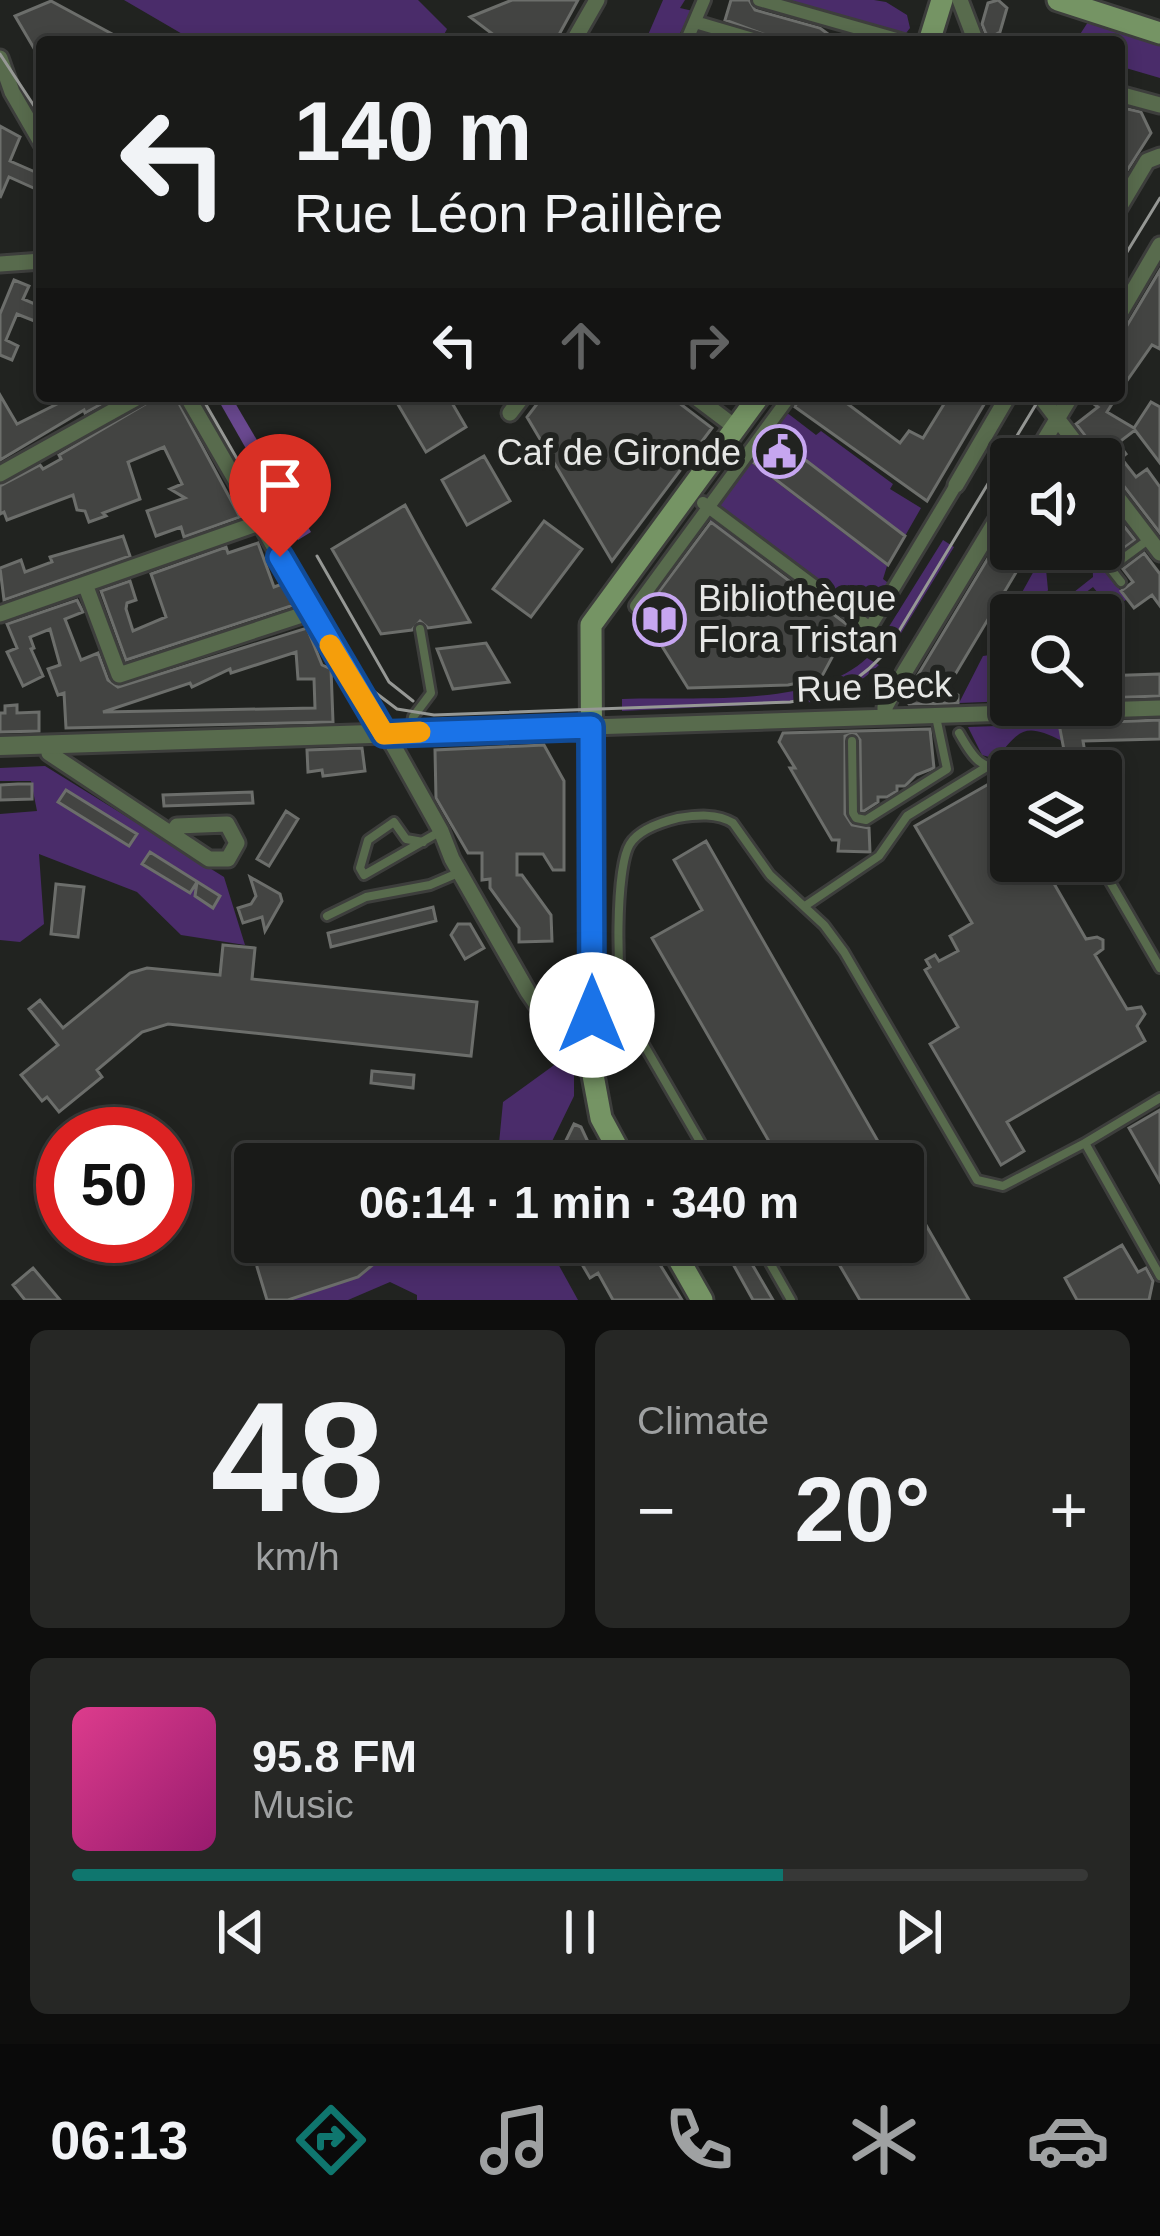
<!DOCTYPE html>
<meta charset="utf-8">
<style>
:root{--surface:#191a18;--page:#262725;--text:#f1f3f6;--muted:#9fa1a2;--line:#373837;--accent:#0f766e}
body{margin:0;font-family:Arial,sans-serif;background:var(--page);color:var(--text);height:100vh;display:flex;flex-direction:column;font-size:45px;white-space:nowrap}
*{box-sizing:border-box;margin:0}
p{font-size:39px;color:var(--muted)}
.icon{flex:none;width:66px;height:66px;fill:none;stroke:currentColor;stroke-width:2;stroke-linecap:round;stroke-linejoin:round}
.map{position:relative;height:1300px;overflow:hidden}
.drawer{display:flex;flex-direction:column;gap:30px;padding:30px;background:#0e0e0d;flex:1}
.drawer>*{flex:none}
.hud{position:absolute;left:36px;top:36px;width:1089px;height:366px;border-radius:12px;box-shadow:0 6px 18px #0003,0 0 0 3px var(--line);background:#191a18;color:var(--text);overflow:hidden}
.tools{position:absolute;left:990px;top:438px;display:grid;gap:24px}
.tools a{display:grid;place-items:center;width:132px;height:132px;border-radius:12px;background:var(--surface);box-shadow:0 6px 18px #0003,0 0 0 3px var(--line);font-size:60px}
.speed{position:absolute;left:36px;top:1107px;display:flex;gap:24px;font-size:60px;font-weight:700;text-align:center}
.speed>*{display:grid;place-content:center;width:156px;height:156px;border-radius:50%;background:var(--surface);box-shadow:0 6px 18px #0003,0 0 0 3px var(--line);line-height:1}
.speed .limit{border:18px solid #d22;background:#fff;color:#111}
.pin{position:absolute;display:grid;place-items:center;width:102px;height:102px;color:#fff;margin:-123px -51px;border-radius:50% 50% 50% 0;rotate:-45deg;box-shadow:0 0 12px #0007}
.pin .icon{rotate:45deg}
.me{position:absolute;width:132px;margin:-66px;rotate:0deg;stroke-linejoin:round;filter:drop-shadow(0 0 9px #0008)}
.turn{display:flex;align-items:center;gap:42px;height:252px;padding:0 60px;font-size:54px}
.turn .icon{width:156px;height:156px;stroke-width:2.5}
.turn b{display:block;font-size:84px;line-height:102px}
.lanes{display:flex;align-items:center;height:114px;padding:0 60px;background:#0003;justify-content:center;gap:60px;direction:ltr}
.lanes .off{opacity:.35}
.big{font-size:90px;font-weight:700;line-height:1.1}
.drawer .tile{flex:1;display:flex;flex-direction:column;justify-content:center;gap:18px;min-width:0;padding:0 42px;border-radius:18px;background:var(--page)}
.drawer .dial{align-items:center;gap:0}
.dial b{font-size:156px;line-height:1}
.song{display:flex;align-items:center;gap:36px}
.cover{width:144px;height:144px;border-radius:18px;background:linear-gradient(135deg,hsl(330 70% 55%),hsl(320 70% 35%))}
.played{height:12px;border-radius:6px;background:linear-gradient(90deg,var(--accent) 70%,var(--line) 70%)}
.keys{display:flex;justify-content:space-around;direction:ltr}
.heat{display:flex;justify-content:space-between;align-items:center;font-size:66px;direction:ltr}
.drawer .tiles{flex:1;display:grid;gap:30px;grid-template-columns:1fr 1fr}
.tile:last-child{grid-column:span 2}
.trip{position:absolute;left:234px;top:1143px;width:690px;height:120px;border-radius:12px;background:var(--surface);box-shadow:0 6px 18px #0003,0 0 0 3px var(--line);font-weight:700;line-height:120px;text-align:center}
.dock{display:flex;height:192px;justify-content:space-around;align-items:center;background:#0a0a0a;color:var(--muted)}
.dock .icon{width:84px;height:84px}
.dock .on{color:var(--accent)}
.dock b{font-size:54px;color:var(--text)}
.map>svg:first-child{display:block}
.green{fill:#4a2c6a}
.water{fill:#69488f}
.building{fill:#434442;stroke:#6c6e6b;stroke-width:3;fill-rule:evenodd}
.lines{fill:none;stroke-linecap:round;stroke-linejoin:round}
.service-casing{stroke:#3d3e3c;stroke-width:14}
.pedestrian-casing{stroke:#3d3e3c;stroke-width:18}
.minor-casing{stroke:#3d3e3c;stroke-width:21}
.tertiary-casing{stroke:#3d3e3c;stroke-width:24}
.secondary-casing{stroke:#3d3e3c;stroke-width:27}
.service{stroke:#586b4d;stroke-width:8}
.pedestrian{stroke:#586b4d;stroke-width:12}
.minor{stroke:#586b4d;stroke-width:15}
.tertiary{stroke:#586b4d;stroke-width:18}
.secondary{stroke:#759464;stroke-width:21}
.tram{stroke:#969895;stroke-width:3}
.route-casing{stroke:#114b97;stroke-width:30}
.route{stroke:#1a73e8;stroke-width:21}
.slow{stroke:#f59e0b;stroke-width:21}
.labels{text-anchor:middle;stroke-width:12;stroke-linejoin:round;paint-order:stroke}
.poi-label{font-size:36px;fill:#e6e7e5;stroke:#212320;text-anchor:end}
.street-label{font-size:36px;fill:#e6e7e5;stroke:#212320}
</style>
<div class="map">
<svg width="1160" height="1300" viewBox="0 0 1160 1300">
<rect width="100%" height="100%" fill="#212320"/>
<path class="green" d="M124,0H418L447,29L440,42H196Z
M663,0H685L680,8L693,11L692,21L688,20L680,33L684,35L677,42H645Z
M773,0H874L886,2L907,15L910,28L903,37Z
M1088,22L1160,43V78L1119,66V42H1075Z
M786,412L816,435L821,431L893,484L890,489L921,508L905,536L770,433Z
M749,461L887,566L883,579L891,585L878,607L851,622L705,517Z
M943,540L954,547L887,656L875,649Z
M1046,549L1056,553L1045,559L1048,590L1036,615L1015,605Z
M1097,549L1109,564L1104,568L1127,599L1112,610L1093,587L1069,605V615H1063L1069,596L1093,577L1092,553Z
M997,654L999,659H1009L1011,701L959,703L983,656Z
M867,658L879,665C860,683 839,695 813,702L622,711V699C694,696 813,709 867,658Z
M1059,724L1062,741C1025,723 1021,728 996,759L982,755L968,727Z
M45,766L224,877L245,945L181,935L137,892L39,854L44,924L20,942L0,940V814L37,811L31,781H0V768Z
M557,1063L574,1066V1096L541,1164H497L503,1102Z
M388,1242H546L578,1300H417V1295L390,1282L348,1300H288L358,1277L387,1253Z"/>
<path class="water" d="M216,396H231L311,532L298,540Z"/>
<path class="building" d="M512,0H578L555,42H503L470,17Z
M731,0H749L755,10L820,28L839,42H785L725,20Z
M998,0L1007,8L1000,32L993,36L986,34L982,24L988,3Z
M51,1L127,42H42V62L15,16Z
M1119,107L1141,112L1151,133L1119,183Z
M0,126L20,137L10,161L42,175L38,190L9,177L0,198Z
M1160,270V349L1152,345L1119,392V339Z
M14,280L29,286L23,299L42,307V324L17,314L6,340L18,346L12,360L0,355V314Z
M0,395L17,424L73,396L114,397L85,413L84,410L0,460Z
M159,396H175L240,517L184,537L181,527L156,536L147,511L185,498L170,489L182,484L164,447L128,462L140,499L103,513L106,516L89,522L85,511L77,510L73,495L7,520L4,512L0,514V486L40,465L43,469L61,459L59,455Z
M393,396H448L466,427L426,452Z
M543,396H670L712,428L612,561L527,417Z
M800,396H837L900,443L909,431L923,438L949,396H989L927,501L795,407Z
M1083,396H1117L1107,412L1134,428L1151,402L1160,407V463L1135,430L1118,443L1126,454L1121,458L1136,477L1147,469L1160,487V533L1076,424L1098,407Z
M774,436L905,536L888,565L754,463Z
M484,456L510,501L467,525L442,480Z
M1101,497L1135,540L1110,558L1106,553L1101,556Z
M405,505L424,540L470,622L428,628L420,621L412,630L381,634L332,549Z
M1011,520V549H1030L947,688L958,695V703L909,704L904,698Z
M544,521L582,549L531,617L493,589Z
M711,522L849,626L821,678L788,685L688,688L642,614Z
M123,536L130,556L4,600L0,568L21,560L25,572L52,562L50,557Z
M258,543L274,587L282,584L294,605L126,660L101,591L130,581L136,600L127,603L126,609L133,631L166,617L151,574L226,547L228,553Z
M1144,553L1160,574V606L1152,595L1134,608L1121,591L1133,582L1123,569Z
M77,600L83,612L65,619L81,660L98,653L108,680L118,687L307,628L322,665L331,669L333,722L66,728L64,693L58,695L48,669L60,665L50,629L30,637L34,648L31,649L43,676L23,686L7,652L17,648L7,624ZM296,652L298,679H314L315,708L103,712L190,683L192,687L230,669L231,673Z
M486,643L509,682L453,689L437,649Z
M1160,674V696L1101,698V676Z
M17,705V713L39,712V731L0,732V713H5V706Z
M1160,720V739L1083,741L1088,771H1068L1059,724Z
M930,729L934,768L916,775L905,786H897V791L887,797H878V802L864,811H861L860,740L855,733L845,736V814L852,825L869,828L870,852L838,851L839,840H832L790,768H795L779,742L783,733Z
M544,745L564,781V870H553L543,854H517V875H522L551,915L552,941L519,942V928L490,888V879L482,880V853H468L436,798L435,750Z
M362,748L365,771L323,776L322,770L308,772L307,750Z
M994,781L1011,810V861H1041L1086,939L1097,937L1103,940V949L1095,955L1127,1009L1141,1007L1145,1014L1137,1026L1145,1041L1007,1122L1024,1151L1001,1165L930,1044L958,1027L925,970L930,967L926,960L935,955L939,961L958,951L950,936L972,923L915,826Z
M18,784H32V799L0,800V785Z
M66,790L137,834L129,846L58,802Z
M252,792L253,803L164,806L163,795Z
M286,811L298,819L269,866L257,859Z
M706,841L891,1164H782L652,938L702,910L674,860Z
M150,852L220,896L213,908L195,896L197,882L190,893L142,864Z
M250,877L280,894L282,901L265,931L262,917L243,923L238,908L251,904L256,896Z
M56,884L84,887L78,937L51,934Z
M433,907L436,921L331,947L328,933Z
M458,924H470L484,948L465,959L451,935Z
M223,945L255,948L252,979L477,1002L471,1056L168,1024L142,1032L97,1070L102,1077L59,1112L47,1097L42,1101L21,1075L58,1045L29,1009L40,1000L63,1028L130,973L147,968L220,975Z
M372,1071L414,1075L413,1088L371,1083Z
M1160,1110V1182L1129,1128Z
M574,1124L581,1127L588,1142L556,1161Z
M903,1185L969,1300H860L826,1242H903Z
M256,1242H388L387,1253L358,1277L288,1300H267L257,1267Z
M625,1242H646L682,1300H613L598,1273L590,1278L583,1266Z
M1122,1245L1138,1272L1146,1268L1153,1281L1149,1300H1077L1065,1278Z
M742,1247L773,1300H753L728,1255Z
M33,1268L60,1300H25L13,1285Z"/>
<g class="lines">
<defs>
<path id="service" d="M851,396L854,398
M1121,582L1110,568L1148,540
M1088,605L1094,615
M1011,613L1015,615
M410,732L413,717L431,693L420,629
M959,733C974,760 980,768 1011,772
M852,741L853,813L856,818L866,820L947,769L936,717
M423,842L406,839L394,822L368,840L360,868L364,875L441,831
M1098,861L1160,968
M805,906L879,856L907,816L985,768
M327,916L366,897L430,885L458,873
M1085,1143L1160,1098
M713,1164L625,1012C616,984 615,868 630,844C639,829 662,822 678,818C697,815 717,813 733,823L770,875L824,925L844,952L977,1180L1003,1186L1085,1143L1160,1276
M758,1242L791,1300"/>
<path id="pedestrian" d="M759,0L907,42
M695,22L763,42
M686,42L704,0
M703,503L870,628
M636,606L790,396
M859,646L956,485"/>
<path id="minor" d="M960,0L976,42
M573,42L597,0
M0,58L12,92L42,144
M1119,94L1160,105
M1119,208L1147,161L1160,156
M0,264L42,261
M1119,315L1160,245
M187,396L373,718L393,745L441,831L452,859L528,992L572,1056L593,1057
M694,396L735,427
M1040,396L1088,459
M510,413L523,396
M1033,459L1071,396
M0,474L140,396
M1101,476L1160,553
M956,485L1008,396
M85,584L119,675L311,612
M0,614L259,523
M885,715V707L904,673L1011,496
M591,727L1160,708
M49,744V753L209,859H228L237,843L227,824L177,826L172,834"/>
<path id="tertiary" d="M0,746L591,727"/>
<path id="secondary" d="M1058,0L1160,33
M929,42L942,0
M626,1164L601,1118L593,1075L591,625L759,396
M669,1242L702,1300"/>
</defs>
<use href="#service" class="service-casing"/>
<use href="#pedestrian" class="pedestrian-casing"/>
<use href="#minor" class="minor-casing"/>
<use href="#tertiary" class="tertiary-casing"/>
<use href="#secondary" class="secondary-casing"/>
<use href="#service" class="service"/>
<use href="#pedestrian" class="pedestrian"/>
<use href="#minor" class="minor"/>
<use href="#tertiary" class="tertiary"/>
<use href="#secondary" class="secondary"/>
<path class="tram" d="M0,54L42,118
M1119,265L1160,198
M201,396L368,687L397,709L434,715L790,702C832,697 864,680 890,646L1041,396
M317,556L389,682L413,701"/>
</g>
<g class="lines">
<defs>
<path id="route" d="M280,557L384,734L591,727L592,1015"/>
</defs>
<use href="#route" class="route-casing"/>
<use href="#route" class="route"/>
<path class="slow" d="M330,645L384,734L420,732"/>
</g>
<defs>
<symbol id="civic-ring" viewBox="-11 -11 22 22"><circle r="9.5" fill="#212320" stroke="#c6a6f0" stroke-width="1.5"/><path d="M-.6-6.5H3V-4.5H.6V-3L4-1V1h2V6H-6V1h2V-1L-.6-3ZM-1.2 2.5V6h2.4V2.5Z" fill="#c6a6f0"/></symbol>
<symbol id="library-ring" viewBox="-11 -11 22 22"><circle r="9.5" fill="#212320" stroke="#c6a6f0" stroke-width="1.5"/><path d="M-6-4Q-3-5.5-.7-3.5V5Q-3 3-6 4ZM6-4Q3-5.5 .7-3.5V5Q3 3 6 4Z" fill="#c6a6f0"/></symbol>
</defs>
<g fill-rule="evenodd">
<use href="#civic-ring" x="750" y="422" width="59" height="59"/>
<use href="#library-ring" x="630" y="590" width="59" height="59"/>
</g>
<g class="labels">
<g class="poi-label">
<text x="741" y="465">Caf de Gironde</text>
<text x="698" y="611" text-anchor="start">Bibliothèque<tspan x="698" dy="41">Flora Tristan</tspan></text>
</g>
<g class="street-label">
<text transform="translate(874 686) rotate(-2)" y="13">Rue Beck</text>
</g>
</g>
</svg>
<div class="tools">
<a><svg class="icon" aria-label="sound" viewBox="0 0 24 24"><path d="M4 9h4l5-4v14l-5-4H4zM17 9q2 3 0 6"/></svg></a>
<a><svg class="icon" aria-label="search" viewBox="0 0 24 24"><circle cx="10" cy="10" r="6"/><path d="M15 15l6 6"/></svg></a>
<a><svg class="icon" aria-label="layers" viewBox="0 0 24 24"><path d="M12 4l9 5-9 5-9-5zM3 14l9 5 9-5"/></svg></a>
</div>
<div class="speed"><div class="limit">50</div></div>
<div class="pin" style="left:280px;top:557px;background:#d93025"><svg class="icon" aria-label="arrive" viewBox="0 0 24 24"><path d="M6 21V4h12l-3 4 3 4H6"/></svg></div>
<svg class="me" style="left:592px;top:1015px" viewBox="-20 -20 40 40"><circle r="19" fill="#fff"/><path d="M0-13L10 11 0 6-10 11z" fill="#1a73e8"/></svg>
<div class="trip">06:14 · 1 min · 340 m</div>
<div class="hud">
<div class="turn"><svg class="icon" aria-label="left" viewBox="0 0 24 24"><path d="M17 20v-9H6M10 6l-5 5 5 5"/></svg><div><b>140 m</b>Rue Léon Paillère</div></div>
<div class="lanes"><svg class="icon" aria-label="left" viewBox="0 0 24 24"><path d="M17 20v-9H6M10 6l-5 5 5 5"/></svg><svg class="icon off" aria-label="ahead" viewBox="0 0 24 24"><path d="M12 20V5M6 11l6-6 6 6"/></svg><svg class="icon off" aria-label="right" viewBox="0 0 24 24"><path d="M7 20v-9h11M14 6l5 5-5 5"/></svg></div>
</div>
</div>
<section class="drawer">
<div class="tiles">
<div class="tile dial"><b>48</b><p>km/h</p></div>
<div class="tile"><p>Climate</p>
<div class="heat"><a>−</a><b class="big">20°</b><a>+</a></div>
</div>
<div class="tile">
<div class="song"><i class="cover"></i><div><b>95.8 FM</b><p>Music</p></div></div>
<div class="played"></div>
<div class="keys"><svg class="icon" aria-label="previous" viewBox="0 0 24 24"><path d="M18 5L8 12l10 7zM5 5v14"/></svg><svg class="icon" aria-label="pause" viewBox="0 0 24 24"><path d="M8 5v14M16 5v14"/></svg><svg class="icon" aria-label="next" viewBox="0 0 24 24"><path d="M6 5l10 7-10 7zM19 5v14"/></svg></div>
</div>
</div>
</section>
<nav class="dock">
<b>06:13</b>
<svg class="icon on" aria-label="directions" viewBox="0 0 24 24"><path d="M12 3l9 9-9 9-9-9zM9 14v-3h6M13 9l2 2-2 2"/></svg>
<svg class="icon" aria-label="music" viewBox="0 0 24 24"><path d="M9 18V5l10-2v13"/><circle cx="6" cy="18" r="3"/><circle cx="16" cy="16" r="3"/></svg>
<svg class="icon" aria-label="phone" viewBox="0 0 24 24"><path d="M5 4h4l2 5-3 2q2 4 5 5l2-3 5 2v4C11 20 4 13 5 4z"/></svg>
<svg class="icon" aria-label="climate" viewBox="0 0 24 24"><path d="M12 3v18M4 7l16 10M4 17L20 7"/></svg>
<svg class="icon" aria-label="car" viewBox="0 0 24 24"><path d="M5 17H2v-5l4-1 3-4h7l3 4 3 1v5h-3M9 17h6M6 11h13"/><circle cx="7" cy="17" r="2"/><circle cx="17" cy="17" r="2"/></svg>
</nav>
